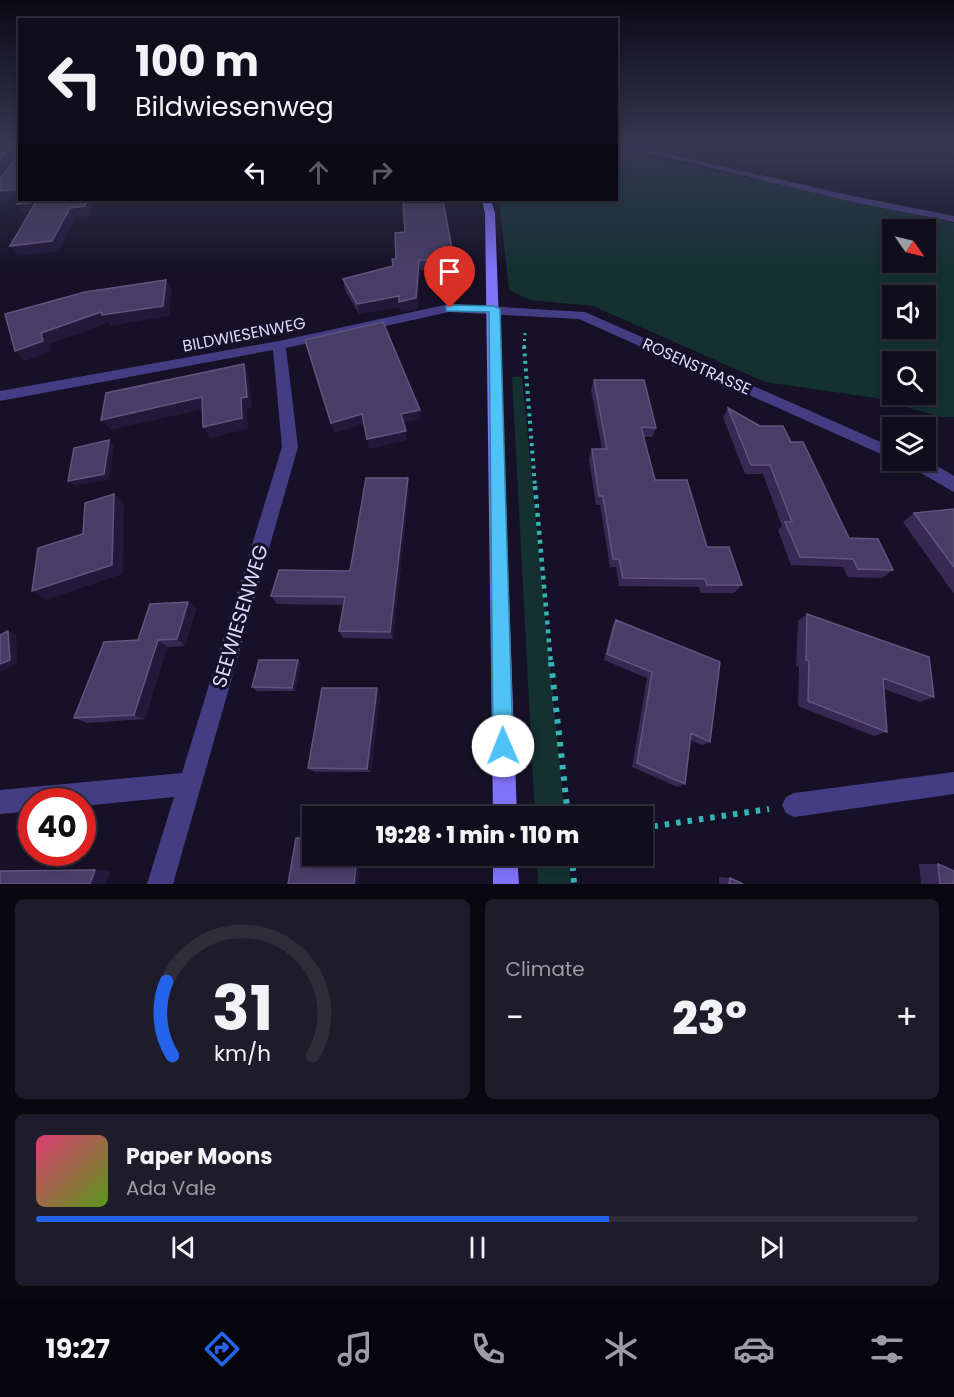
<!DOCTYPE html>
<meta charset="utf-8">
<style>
:root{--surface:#100d1d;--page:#1e1b2a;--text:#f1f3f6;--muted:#9c9ca4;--line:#302d3b;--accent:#2563eb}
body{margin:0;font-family:Poppins,sans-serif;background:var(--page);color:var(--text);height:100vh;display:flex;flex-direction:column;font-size:22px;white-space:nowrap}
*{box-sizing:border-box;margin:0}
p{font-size:20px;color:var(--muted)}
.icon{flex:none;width:33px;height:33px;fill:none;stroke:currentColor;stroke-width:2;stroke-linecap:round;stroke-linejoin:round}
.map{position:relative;height:884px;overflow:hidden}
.side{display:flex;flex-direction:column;gap:15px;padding:15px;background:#090710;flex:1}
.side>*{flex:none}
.hud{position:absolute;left:18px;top:18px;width:600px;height:183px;border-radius:0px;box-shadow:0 3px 9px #0003,0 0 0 2px var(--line);background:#100d1d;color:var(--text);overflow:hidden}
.needle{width:39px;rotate:124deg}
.buttons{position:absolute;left:882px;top:219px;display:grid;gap:12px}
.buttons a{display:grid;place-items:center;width:54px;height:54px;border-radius:0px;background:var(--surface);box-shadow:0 3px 9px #0003,0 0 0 2px var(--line);font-size:30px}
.speed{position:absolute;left:18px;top:788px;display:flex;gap:12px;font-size:30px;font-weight:700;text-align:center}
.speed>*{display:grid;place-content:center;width:78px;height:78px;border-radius:50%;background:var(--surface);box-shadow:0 3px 9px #0003,0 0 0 2px var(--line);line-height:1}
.speed .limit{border:9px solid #d22;background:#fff;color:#111}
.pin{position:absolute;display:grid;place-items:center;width:51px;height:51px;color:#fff;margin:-62px -26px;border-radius:50% 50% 50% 0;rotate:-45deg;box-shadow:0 0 6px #0007}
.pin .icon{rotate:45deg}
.me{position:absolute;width:66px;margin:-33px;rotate:359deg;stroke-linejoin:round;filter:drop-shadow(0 0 4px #0008)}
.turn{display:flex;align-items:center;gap:21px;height:126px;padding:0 18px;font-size:27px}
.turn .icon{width:78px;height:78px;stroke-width:2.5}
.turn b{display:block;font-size:42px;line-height:51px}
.lanes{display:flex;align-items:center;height:57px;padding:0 18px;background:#0003;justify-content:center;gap:30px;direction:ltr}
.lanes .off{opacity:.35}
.big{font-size:45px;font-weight:800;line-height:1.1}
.side .widget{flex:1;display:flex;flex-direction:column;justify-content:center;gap:9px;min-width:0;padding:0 21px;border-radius:9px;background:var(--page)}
.side .dial{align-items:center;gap:0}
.dial svg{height:156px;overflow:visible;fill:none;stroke:var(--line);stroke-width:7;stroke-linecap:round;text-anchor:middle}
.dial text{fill:var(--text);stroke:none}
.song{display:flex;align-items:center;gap:18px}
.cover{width:72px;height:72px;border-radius:9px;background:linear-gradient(135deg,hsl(340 70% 55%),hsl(90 70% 35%))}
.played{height:6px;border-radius:3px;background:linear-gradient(90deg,var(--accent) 65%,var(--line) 65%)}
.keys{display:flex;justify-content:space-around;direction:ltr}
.heat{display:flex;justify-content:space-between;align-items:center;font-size:33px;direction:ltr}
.side .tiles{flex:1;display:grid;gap:15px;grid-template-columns:1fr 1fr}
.widget:last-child{grid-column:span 2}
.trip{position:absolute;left:302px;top:806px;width:351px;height:60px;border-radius:0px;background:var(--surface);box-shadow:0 3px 9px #0003,0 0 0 2px var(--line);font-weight:800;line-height:60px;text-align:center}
.tab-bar{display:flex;height:96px;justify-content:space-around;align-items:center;background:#06050c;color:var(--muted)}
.tab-bar .icon{width:42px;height:42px}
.tab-bar .selected{color:var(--accent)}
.tab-bar b{font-size:27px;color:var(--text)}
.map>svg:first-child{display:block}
.green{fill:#143031;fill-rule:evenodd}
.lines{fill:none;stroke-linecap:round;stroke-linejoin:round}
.path-far3{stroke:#34b5b5;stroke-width:3;stroke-dasharray:2 4;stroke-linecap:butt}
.path-far2{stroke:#34b5b5;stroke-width:4;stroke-dasharray:3 4.5;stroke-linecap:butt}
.path-far1{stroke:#34b5b5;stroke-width:4.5;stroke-dasharray:4 5;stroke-linecap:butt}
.path{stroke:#34b5b5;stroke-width:6;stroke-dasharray:4.5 7;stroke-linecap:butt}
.street{fill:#453d84;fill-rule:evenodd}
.secondary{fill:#7f73fa;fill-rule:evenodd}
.wall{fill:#362a54}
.shaded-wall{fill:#21183a}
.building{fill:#483d66;stroke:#60557e;stroke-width:1.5}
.route{fill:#4fc3f7;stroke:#337fa1;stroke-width:1.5}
.labels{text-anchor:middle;stroke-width:6;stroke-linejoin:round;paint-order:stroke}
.street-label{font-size:16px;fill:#dfd8fe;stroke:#161127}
.near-street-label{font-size:20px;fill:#dfd8fe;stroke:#161127}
</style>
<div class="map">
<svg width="954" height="884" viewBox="0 0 954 884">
<rect width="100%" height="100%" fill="#161127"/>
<path class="green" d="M617,149L954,223V417H941L876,398L765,382L593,306L530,300L509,290L499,200H616ZM892,230H926V262H892ZM892,296H926V328H892ZM892,362H926V394H892Z
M512,377H522L565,816H535Z
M537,855H568L571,884H538Z"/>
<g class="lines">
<path class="path-far3" d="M524,347L525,332"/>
<path class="path-far2" d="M524,346L535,487"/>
<path class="path-far1" d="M535,486L551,664"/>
<path class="path" d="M551,662L568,816
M642,828L769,809
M572,855L574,884"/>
<path class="street" d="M620,146H634L853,196L954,216V222L853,202Z
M449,304L585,312L892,447V459L579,319L449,312L286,348L298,447L173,884H147L174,797L82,806V801H32V811L0,814V790L182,773L282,447L273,350L0,401V391L279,341Z
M903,460C927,460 934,463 954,476V492L905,464Z
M954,772V794L794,817L786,813L782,805L786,797L794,793Z"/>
<path class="secondary" d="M482,200H491L495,213L517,816H493L485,213Z
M493,855H517L519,884H493Z"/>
</g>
<path class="wall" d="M0,146H20V199L16,157L0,178Z
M392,259L454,260L455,271L420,270L417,309L401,312L400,307L359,314L345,290L343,279L393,266Z
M594,380L656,428L652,437H644L655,480L707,547L742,585L734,593H701L699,587L619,586L616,567H610L600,505H596L589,459L592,449H602L591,390Z
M728,408L760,426L791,442L849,538L893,570L882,578L848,577L843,567L791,565L778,530L782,526L763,474H745L723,417Z
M409,488L393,639L343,638L339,631L344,605L277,604L271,596L350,571Z
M954,509V594L903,522L914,513Z
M188,602L196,609L185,646L167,647L145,719L87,723L74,718Z
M807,614L934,697L920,702L884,689L887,732L874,736L798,706L799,667L796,666L798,621Z
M616,620L710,742L702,745L690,740L685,784L678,787L632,767L647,678L604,660L612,627Z
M298,660L301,663L295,691H256L252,687Z
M380,694L371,772H314L308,768Z
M919,864H938L954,884H921Z
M719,877L730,878L743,884H719Z"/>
<path class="shaded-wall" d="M9,148L15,157L0,178V160Z
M20,189V199L0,201V191Z
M87,200H95L90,216L76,217L59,251L18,256L10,246L70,208Z
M36,202L43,211L24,213L17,204Z
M419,260L420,270L417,309L401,312L400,307L359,314L357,304Z
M166,280L172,290L169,316L110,326L108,323L50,344L52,351L25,361L15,351L41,333Z
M244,364L249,375L252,408L247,409L248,429L210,438L203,427L241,398Z
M202,397L209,408L111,430L101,420Z
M420,410L421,419L402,423L401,414Z
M362,414L364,424L334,433L331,423Z
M406,431L407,440L369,449L367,439Z
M109,440L114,446L109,480L74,486L68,481Z
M408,478L409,488L393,639L390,632Z
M114,494L124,504L123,574L46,600L32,591L112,565Z
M188,602L196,609L185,646L177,639Z
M8,631L16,635L18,663L0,672V664Z
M158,640L167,647L145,719L134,715Z
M298,660L301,663L295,691L292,688Z
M377,688L380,694L371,772L367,769Z
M357,855H362L359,884H354Z
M95,870H111L106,884H90Z"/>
<path class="building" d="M0,146H20V189L0,191V179L16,159V147L9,148L0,160Z
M20,200H87L85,206L70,208L52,241L10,246L36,202L17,204Z
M403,200H443L454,260H419L416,298L399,302V296L357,304L343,279L393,266L392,259H396L395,233L405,232Z
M166,280L163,306L102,315L101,312L41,333L43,341L15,351L5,314L85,292Z
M383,322L420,410L401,414L406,431L367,439L362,414L331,423L305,340Z
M244,364L247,397L241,398L242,418L203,427L202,397L101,420L106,393Z
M594,380H644L656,428L641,427L655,480H687L707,547H729L742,585H707L705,579L623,578L619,559H613L603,496H599L592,449H607Z
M728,408L760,426H783L791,442H803L849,538L878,539L893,570L858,569L853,559L800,557L785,522H792L770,465H751Z
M109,440L104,474L68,481L74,448Z
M366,478H408L390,632L339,631L345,597L271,596L279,570L350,571Z
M114,494L112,565L32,591L38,548L83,534L85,503Z
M954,509V567L914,513Z
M188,602L177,639L158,640L134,715L74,718L104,642L138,640L150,604Z
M807,614L929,657L934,697L883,678L887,732L808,701L809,661L806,660Z
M616,620L720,662L710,742L691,733L685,784L637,763L652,672L607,654Z
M8,631L10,660L0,664V635Z
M259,660H298L292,688L252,687Z
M322,688H377L367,769L308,768Z
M296,838H312V855H357L354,884H288Z
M938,864L954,871V884H940Z
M95,870L90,884H0V871Z
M730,878L743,884H729Z"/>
<linearGradient id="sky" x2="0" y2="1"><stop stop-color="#0c0915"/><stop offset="0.54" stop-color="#363852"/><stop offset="1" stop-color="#363852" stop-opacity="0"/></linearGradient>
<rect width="954" height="270" fill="url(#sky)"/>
<path class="route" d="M450,305L494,306L500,309L513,746L510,753L503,756L496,753L493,746L489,312L446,311V306Z"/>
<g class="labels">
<g class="street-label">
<text transform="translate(244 334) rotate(-11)" y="6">BILDWIESENWEG</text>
<text transform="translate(697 366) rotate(24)" y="6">ROSENSTRASSE</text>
</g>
<g class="near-street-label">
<text transform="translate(240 616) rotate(-73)" y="7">SEEWIESENWEG</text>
</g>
</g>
</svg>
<div class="buttons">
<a><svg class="needle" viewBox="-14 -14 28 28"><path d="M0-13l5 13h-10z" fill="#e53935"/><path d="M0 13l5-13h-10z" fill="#9c9ca4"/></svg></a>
<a><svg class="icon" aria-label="sound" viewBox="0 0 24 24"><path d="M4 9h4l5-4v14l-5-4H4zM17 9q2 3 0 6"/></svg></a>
<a><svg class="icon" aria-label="search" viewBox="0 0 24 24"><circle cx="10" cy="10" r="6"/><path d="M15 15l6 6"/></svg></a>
<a><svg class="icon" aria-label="layers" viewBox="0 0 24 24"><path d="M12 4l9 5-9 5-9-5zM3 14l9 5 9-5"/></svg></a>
</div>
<div class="speed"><div class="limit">40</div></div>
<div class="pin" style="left:450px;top:308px;background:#d93025"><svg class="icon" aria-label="arrive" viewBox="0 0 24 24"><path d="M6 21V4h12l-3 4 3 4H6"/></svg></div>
<svg class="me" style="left:503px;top:746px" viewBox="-20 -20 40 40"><circle r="19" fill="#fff"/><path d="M0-13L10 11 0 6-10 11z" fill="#4fc3f7"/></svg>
<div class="trip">19:28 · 1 min · 110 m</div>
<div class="hud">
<div class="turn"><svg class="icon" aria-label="left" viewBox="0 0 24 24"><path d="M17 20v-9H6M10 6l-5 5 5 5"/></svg><div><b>100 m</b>Bildwiesenweg</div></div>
<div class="lanes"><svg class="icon" aria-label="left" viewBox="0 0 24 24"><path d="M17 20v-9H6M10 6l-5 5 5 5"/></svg><svg class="icon off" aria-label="ahead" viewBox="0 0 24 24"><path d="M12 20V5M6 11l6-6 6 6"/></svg><svg class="icon off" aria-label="right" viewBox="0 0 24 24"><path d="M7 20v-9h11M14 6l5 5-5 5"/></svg></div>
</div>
</div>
<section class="side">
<div class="tiles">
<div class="widget dial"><svg viewBox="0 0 100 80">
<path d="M14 69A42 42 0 1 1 86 69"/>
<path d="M14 69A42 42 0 0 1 11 31" stroke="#2563eb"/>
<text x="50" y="56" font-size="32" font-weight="700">31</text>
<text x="50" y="72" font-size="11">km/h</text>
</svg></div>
<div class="widget"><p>Climate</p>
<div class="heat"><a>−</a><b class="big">23°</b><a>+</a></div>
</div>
<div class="widget">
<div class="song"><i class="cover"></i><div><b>Paper Moons</b><p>Ada Vale</p></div></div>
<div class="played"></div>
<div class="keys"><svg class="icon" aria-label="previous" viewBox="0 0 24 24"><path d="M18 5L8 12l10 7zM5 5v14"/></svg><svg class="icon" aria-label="pause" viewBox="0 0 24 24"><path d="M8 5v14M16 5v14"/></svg><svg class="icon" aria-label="next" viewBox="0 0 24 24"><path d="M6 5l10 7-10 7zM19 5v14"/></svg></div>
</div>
</div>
</section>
<nav class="tab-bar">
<b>19:27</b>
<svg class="icon selected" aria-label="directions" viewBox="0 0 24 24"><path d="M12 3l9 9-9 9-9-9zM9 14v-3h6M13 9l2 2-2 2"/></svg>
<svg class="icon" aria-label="music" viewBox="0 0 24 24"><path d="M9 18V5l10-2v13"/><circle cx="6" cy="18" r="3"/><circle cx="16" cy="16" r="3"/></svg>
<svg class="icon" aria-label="phone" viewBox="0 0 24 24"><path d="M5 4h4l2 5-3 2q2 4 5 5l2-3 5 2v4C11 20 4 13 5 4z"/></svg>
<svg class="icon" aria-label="climate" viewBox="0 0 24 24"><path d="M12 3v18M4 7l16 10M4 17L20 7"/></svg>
<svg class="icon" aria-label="car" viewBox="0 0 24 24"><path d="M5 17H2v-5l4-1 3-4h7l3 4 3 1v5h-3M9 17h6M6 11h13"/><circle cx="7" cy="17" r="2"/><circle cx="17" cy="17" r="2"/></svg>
<svg class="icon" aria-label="filters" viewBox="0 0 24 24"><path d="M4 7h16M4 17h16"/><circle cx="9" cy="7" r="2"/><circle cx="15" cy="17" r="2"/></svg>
</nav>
